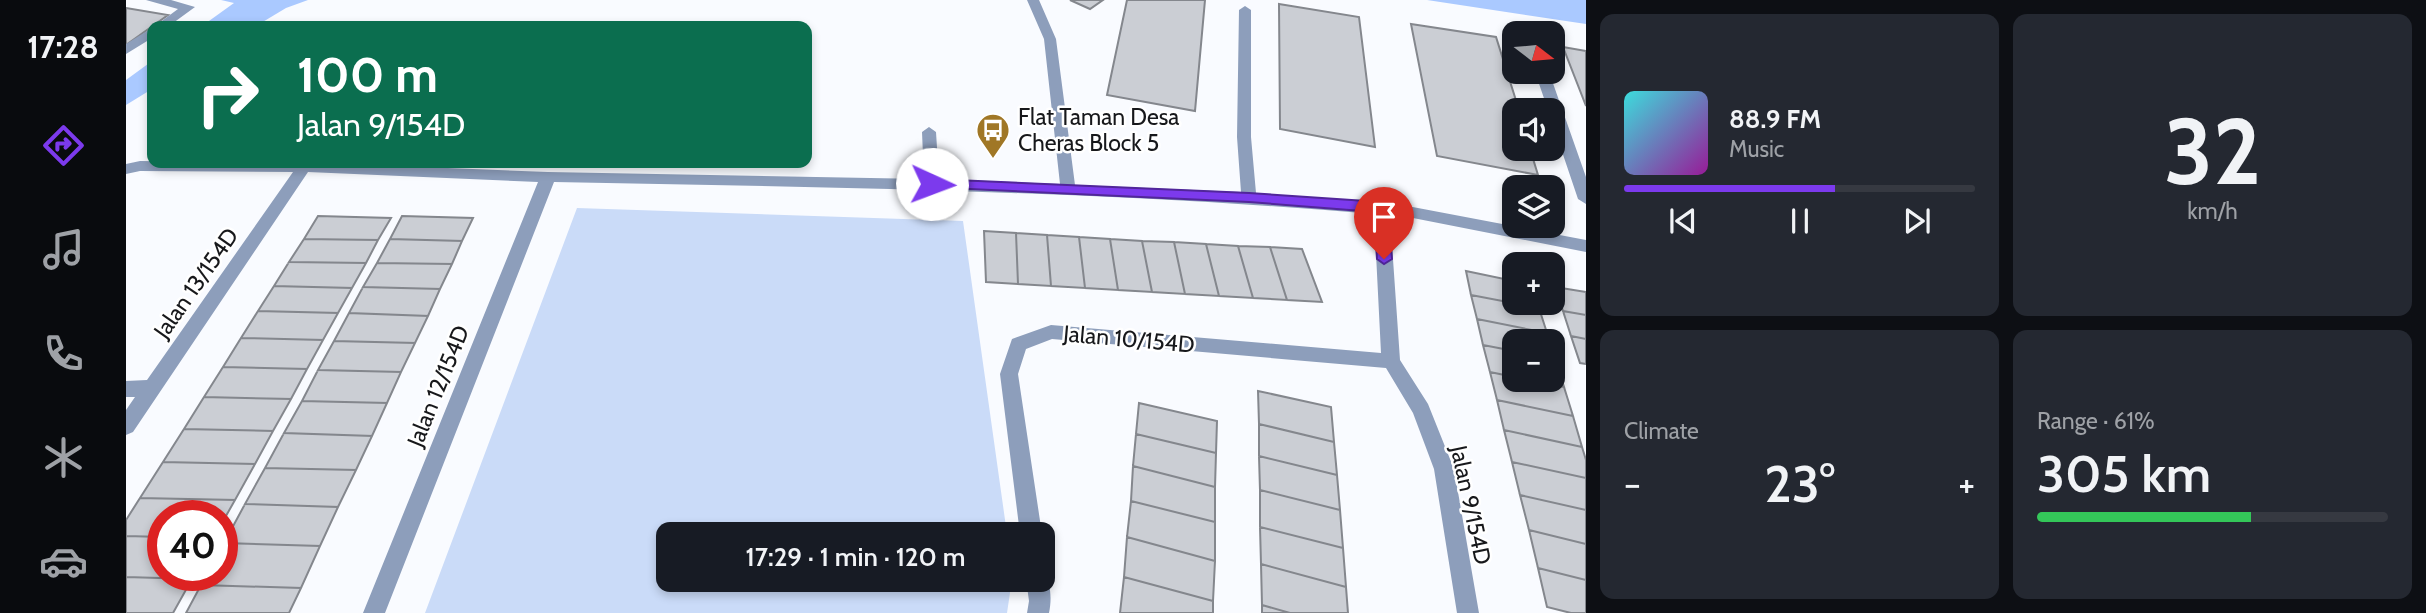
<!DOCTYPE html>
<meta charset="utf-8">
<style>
:root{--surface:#171b24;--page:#242831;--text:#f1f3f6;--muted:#9ea1a6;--line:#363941;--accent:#7c3aed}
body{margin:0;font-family:Cabin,sans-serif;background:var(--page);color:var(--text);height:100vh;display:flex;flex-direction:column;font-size:26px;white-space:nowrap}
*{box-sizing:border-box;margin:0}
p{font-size:23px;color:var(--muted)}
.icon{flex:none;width:38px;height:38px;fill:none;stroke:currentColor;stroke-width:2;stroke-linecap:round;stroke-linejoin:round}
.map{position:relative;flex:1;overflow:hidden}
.details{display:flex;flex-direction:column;gap:14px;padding:14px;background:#0d0f14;width:840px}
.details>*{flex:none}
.banner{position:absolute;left:21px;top:21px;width:665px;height:147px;border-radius:14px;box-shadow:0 4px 10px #0003;background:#0b6e4f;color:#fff;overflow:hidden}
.needle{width:46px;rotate:106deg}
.buttons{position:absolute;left:1376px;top:21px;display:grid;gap:14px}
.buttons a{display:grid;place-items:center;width:63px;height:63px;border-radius:14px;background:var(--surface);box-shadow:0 4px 10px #0003;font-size:35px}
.speed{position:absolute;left:21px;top:500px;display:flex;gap:14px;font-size:35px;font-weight:700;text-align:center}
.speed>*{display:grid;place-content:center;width:91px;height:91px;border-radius:50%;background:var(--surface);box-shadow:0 4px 10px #0003;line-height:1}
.speed .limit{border:10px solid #d22;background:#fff;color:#111}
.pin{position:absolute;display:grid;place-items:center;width:60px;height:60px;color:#fff;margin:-72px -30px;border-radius:50% 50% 50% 0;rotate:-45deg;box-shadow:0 0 7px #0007}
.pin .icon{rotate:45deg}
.me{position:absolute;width:77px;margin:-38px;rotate:92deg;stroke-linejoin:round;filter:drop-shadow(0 0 5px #0008)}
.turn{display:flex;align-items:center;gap:24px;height:147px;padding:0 35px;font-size:32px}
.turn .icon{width:91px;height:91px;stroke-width:2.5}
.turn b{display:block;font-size:49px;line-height:60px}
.big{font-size:52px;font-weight:600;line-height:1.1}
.details .tile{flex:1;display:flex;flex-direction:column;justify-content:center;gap:10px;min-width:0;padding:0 24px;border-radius:14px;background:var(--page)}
.details .dial{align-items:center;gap:0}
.dial b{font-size:91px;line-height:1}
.song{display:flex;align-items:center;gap:21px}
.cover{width:84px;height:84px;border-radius:10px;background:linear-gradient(135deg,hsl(180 70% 55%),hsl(300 70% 35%))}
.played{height:7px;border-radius:4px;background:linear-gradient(90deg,var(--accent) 60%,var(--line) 60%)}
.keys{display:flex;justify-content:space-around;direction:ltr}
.heat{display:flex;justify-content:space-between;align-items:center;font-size:38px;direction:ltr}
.charge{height:10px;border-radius:5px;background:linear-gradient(90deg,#34c759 61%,var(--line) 0)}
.details .tiles{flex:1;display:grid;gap:14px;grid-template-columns:repeat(2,1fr)}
.trip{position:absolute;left:530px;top:522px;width:399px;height:70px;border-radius:14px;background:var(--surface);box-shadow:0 4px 10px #0003;font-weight:600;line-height:70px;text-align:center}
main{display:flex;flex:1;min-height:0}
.menu{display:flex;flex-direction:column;width:126px;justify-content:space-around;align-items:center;background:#090b0e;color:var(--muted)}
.menu .icon{width:49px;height:49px}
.menu .active{color:var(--accent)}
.menu b{font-size:32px;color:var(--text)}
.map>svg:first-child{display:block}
.green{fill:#cadbf8}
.forest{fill:#aac9ff}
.building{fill:#cbced4;stroke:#84878d;stroke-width:2}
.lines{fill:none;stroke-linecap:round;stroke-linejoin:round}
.minor{fill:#8d9ebb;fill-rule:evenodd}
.route{fill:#7c3aed;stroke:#51269a;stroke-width:2}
.labels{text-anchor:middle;stroke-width:5;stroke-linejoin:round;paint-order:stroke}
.poi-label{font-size:23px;fill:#17181b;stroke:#fff;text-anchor:start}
.street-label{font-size:23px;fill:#17181b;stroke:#fff}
</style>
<main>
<nav class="menu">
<b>17:28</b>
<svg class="icon active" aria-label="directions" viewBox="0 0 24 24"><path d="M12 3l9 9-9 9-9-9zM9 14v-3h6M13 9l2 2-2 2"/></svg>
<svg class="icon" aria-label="music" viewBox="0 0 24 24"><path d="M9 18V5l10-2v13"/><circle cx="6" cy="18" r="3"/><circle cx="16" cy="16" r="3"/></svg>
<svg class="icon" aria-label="phone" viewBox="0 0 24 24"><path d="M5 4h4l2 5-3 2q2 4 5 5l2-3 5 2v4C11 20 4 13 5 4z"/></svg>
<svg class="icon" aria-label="climate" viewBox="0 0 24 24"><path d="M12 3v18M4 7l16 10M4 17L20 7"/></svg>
<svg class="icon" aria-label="car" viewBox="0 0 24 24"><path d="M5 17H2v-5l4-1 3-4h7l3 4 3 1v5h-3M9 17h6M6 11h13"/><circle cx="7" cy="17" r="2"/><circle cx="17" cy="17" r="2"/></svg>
</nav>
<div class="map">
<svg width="1460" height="613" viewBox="0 0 1460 613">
<rect width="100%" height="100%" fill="#f9fbff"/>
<path class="green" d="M451,208L837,221L881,534H542V579H886L881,613H299Z"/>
<path class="forest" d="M95,0H182L160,8L130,26H76L108,3Z
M1301,0H1460V24Z
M26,61V89L0,105V80Z"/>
<path class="building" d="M944,0H977L964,9Z
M1001,0H1079L1069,111L981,95Z
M1153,4L1233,17L1249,147L1154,129Z
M0,8L42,15L0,45Z
M1285,24L1370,37L1393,110H1388V149H1404L1412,175L1311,156Z
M1437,47L1460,51V106Z
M192,216L265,218L252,240L178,239Z
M276,216L347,218L336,241L264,239Z
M858,231L890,233L892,284L860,282Z
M890,233L921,235L925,286L892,284Z
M921,235L953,237L959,288L925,286Z
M953,237L984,239L992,290L959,288Z
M178,239L252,240L240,263L163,262Z
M264,239L336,241L326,264L251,263Z
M984,239L1016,241L1026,292L992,290Z
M1016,241L1048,242L1059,294L1026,292Z
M1048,242L1080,244L1093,296L1059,294Z
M1080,244L1112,246L1127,298L1093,296Z
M1112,246L1144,247L1161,300L1127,298Z
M1144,247L1176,249L1196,302L1161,300Z
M163,262L240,263L226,288L148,286Z
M251,263L326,264L314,289L237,287Z
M1340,271L1388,281V303H1412L1413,308L1345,295Z
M148,286L226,288L212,313L132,311Z
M237,287L314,289L302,316L223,313Z
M1429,287L1460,292V315L1437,311Z
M1345,295L1413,308L1421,333L1351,319Z
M132,311L212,313L197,340L115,338Z
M1437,311L1460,315V339L1445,336Z
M223,313L302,316L289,343L208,341Z
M1351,319L1421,333L1423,341H1388V351L1357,345Z
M1445,336L1460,339V364L1454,363Z
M115,338L197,340L181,369L97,367Z
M208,341L289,343L275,372L192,370Z
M1357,345L1388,351V377L1364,372Z
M1426,359H1429L1438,387L1403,380H1426Z
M97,367L181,369L165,399L78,397Z
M192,370L275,372L261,403L176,401Z
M1364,372L1388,377V380H1403L1438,387L1447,416L1371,400Z
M1132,391L1205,407L1208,442L1133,424Z
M78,397L165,399L147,431L58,429Z
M1371,400L1447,416L1456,447L1378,430Z
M176,401L261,403L246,436L158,433Z
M1013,403L1091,421L1090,453L1010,434Z
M1133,424L1208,442L1211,475L1133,456Z
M58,429L147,431L129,464L37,462Z
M1378,430L1456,447L1460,460V478L1386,462Z
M158,433L246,436L230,470L139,468Z
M1010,434L1090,453L1089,487L1007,466Z
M1133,456L1211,475L1214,510L1134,490Z
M37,462L129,464L109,500L14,498Z
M1386,462L1460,478V510L1394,495Z
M1007,466L1089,487V522L1005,501Z
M139,468L230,470L212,507L119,504Z
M1134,490L1214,510L1217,548L1134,527Z
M1394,495L1460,510V544L1403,530Z
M14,498L109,500L96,523V516H37V537L0,536V520Z
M1005,501L1089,522V561L1001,537Z
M119,504L212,507L194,546L98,543Z
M1134,527L1217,548L1220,587L1135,564Z
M1403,530L1460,544V580L1412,568Z
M0,536L37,537V576H68L66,579L0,577Z
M1001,537L1089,561L1087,601L998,577Z
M98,543L194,546L175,588L75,585L80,576H96Z
M1135,564L1220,587L1222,613H1164L1136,605Z
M1412,568L1460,580V613H1445L1421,607Z
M0,577L66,579L47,613H0Z
M998,577L1087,601V613H994Z
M75,585L175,588L163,613H60Z
M1136,605L1164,613H1136Z"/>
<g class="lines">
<path class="minor" d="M20,0H45L69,7L43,26H29L52,9Z
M901,0H913L930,39L949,185L1115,192L1111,137L1113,10L1119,6L1125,10V137L1130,193L1249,203L1255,201L1460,240V252L1287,218L1264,216L1274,360L1302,404L1328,469L1353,613H1331L1308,469L1287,413L1260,368L926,339L900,349L892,374L916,534H894L874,374L886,339L925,325L1255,353L1248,214C975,191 701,187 428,182L259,613H237L412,182L182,172L7,432L0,435V410L9,397H0V381L21,380L167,172L14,171L0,174V164L14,161L198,163L422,172L798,179L796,132L803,127L810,132L813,179L934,184L918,39Z
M26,28V38L0,54V44Z
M1409,72H1423L1460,177V204L1452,199L1426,122V110H1422Z
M917,570C925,582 926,599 923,613H901L903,601L900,579H917Z"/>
</g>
<path class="route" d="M806,179L1123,193L1255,202L1262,207L1266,259L1258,264L1251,259L1248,212L1123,202L801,187V180Z"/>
<defs>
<symbol id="bus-pin" viewBox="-11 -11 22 30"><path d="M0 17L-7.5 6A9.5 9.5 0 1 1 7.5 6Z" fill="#a07726" stroke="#fff"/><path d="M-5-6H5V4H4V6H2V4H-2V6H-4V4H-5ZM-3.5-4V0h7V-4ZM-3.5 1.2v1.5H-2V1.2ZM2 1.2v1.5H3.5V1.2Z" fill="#fff"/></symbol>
</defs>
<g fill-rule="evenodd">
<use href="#bus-pin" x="848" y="111" width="38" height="52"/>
</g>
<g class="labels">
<g class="poi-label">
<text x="892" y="125">Flat Taman Desa<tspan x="892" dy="26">Cheras Block 5</tspan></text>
</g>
<g class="street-label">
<text transform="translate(70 283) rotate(-55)" y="8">Jalan 13/154D</text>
<text transform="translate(1003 339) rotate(5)" y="8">Jalan 10/154D</text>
<text transform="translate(312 386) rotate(-68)" y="8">Jalan 12/154D</text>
<text transform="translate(1345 505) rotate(78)" y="8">Jalan 9/154D</text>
</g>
</g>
</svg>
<div class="buttons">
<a><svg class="needle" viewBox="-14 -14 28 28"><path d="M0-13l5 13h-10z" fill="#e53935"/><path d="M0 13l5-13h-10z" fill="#9ea1a6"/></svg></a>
<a><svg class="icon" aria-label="sound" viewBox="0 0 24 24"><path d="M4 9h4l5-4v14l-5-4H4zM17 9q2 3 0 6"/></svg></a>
<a><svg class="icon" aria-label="layers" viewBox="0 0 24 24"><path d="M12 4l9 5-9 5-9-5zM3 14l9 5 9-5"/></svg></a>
<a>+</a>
<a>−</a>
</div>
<div class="speed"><div class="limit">40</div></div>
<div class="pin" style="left:1258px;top:259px;background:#d93025"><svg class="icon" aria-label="arrive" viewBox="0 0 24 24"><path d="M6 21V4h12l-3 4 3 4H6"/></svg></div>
<svg class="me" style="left:806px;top:184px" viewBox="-20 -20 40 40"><circle r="19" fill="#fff"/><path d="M0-13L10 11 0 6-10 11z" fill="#7c3aed"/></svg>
<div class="trip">17:29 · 1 min · 120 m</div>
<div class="banner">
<div class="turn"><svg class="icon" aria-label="right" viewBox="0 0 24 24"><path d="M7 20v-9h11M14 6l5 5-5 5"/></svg><div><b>100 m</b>Jalan 9/154D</div></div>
</div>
</div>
<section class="details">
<div class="tiles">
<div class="tile">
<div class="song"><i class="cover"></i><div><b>88.9 FM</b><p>Music</p></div></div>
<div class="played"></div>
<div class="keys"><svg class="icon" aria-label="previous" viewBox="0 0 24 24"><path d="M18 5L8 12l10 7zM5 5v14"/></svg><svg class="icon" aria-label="pause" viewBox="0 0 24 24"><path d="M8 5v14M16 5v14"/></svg><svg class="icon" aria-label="next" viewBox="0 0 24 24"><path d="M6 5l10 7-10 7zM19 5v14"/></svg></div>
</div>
<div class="tile dial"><b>32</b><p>km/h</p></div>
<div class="tile"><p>Climate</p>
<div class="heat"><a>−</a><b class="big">23°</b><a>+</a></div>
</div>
<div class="tile"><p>Range · 61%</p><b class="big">305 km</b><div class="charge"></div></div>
</div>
</section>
</main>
